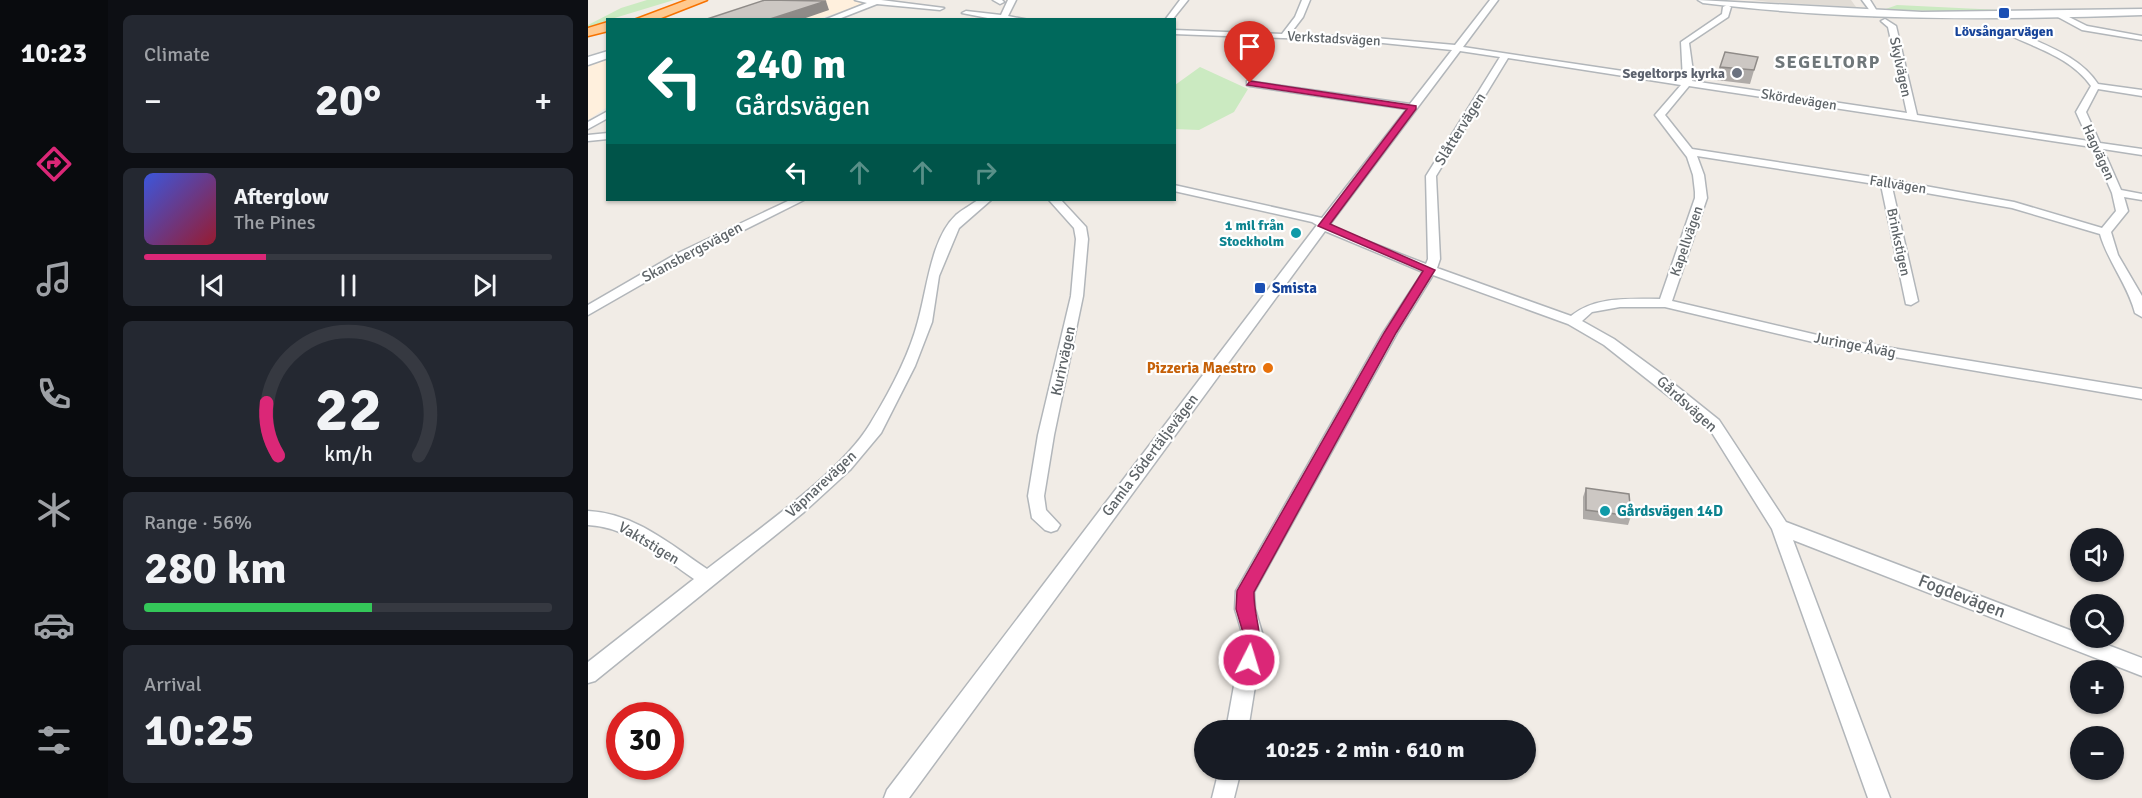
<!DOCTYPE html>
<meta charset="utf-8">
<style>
:root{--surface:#171b24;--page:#242831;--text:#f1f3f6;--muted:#9ea1a6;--line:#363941;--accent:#db2777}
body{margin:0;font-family:Signika,sans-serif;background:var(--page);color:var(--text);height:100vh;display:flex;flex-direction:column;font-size:22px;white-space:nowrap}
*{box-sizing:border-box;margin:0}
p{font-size:20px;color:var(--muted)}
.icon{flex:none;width:33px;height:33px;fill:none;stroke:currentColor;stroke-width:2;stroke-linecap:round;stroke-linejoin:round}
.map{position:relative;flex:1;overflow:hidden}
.side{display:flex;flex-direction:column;gap:15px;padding:15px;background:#0d0f14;width:480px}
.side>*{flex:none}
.hud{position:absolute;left:18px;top:18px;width:570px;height:183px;border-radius:0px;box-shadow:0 2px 4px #0004;background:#00695c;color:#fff;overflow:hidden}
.fabs{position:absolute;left:1482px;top:528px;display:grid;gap:12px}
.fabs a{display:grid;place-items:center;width:54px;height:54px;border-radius:50%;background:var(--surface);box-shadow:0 2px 4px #0004;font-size:30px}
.speed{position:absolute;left:18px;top:702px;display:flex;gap:12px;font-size:30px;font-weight:700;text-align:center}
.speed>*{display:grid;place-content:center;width:78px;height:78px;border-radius:50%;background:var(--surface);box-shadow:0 2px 4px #0004;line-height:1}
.speed .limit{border:9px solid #d22;background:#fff;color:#111}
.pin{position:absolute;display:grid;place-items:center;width:51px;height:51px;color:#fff;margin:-62px -26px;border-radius:50% 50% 50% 0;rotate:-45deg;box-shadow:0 0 6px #0007}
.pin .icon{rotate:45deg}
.me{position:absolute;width:66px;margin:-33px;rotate:5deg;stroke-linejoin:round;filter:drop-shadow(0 0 4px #0008)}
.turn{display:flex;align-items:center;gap:21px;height:126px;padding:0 30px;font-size:27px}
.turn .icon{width:78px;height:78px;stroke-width:2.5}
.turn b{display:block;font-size:42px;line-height:51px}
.lanes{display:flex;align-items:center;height:57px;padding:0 30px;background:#0003;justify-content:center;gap:30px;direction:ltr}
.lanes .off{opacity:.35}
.big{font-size:45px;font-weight:700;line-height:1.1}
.side .card{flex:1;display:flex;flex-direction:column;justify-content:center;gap:9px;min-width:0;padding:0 21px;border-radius:9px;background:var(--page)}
.side .dial{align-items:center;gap:0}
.dial svg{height:156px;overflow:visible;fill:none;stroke:var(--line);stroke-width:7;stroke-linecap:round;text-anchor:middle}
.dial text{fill:var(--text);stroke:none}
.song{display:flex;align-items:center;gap:18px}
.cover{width:72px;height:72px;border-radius:9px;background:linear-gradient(135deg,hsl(230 70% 55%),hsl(350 70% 35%))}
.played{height:6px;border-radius:3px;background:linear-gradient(90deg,var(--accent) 30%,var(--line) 30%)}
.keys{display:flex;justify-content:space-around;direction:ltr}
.heat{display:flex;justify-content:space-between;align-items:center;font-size:33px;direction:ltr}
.charge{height:9px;border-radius:4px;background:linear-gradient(90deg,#34c759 56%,var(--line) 0)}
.trip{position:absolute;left:606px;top:720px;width:342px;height:60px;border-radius:30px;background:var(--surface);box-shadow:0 2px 4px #0004;font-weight:700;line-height:60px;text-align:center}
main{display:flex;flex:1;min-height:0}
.menu{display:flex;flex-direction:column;width:108px;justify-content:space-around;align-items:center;background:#090b0e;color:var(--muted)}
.menu .icon{width:42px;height:42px}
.menu .active{color:var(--accent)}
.menu b{font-size:27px;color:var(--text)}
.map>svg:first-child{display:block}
.commercial{fill:#fff0dd}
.education{fill:#e1dcd5}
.green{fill:#cbeac1}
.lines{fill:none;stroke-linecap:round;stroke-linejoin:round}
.street-casing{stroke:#b2b6ba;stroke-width:3}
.secondary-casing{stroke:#b3b8bc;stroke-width:3}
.highway-casing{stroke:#f77200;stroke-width:3}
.street{fill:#fff;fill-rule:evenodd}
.secondary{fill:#fff;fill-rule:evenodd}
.highway{fill:#ffc98f;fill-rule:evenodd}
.wall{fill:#afaba8}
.shaded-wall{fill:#8f8b88}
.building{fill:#ccc7c3;stroke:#8f8b88;stroke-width:1.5}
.route{fill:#db2777;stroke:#8e194d;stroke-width:1.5}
.transit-dot{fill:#1a4fb4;stroke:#fff;stroke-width:2}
.worship-dot{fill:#6b7280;stroke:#fff;stroke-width:2}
.culture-dot{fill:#0f9aa8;stroke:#fff;stroke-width:2}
.food-dot{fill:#e8710a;stroke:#fff;stroke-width:2}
.labels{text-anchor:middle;stroke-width:4.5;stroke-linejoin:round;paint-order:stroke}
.far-transit-label{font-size:14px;font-weight:bold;fill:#164399;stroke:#fff}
.far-street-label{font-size:14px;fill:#5e6468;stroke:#fff}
.far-worship-label{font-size:14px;font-weight:bold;fill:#5b616d;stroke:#fff;text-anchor:end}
.far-culture-label{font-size:14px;font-weight:bold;fill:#0d838f;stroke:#fff;text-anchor:end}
.street-label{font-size:15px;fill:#5e6468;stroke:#fff}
.transit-label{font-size:15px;font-weight:bold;fill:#164399;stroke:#fff;text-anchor:start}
.food-label{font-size:15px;font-weight:bold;fill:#c56008;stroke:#fff;text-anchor:end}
.culture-label{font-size:15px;font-weight:bold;fill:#0d838f;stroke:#fff;text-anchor:start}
.far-district-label{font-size:18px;font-weight:bold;letter-spacing:1.5px;fill:#6f777a;stroke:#fff}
.near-street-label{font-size:18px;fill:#5e6468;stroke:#fff}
</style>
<main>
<nav class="menu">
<b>10:23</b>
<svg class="icon active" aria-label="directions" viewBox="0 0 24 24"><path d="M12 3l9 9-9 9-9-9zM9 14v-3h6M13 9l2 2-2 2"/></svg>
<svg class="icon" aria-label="music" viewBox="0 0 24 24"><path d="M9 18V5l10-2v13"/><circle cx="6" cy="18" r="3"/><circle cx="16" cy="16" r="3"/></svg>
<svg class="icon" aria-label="phone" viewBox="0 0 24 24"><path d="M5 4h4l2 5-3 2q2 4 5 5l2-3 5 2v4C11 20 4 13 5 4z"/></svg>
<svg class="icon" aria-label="climate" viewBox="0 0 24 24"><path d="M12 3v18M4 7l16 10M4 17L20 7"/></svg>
<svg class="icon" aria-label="car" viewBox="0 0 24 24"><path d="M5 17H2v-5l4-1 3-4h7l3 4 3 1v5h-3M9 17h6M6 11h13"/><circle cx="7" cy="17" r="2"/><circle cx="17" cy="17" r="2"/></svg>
<svg class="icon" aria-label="filters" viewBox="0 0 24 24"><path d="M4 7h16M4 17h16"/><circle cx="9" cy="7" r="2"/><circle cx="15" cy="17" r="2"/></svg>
</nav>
<section class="side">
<div class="card"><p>Climate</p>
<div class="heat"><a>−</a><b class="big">20°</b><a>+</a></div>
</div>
<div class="card">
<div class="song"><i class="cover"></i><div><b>Afterglow</b><p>The Pines</p></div></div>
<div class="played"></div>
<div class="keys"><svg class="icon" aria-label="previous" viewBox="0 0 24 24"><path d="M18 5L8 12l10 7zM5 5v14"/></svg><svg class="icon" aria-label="pause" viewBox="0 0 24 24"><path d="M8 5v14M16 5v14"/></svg><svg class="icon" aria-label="next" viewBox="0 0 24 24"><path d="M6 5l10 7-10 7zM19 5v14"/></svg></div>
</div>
<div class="card dial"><svg viewBox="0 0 100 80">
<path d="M14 69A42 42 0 1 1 86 69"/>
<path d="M14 69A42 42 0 0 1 8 42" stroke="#db2777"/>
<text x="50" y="56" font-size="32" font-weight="700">22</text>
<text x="50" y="72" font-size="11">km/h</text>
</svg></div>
<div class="card"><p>Range · 56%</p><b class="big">280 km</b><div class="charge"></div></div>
<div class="card"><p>Arrival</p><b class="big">10:25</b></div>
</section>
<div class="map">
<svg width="1554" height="798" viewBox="0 0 1554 798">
<rect width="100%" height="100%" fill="#f1ece6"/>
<path class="commercial" d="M204,0H289L230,19L140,20Z
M19,58V107L0,120V66Z"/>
<path class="education" d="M1164,0H1263L1268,7L1180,2Z"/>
<path class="green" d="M59,0H86L20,20L0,28V25L33,8Z
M1309,5L1412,10L1415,12L1295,10Z
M612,67L660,89L646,112L611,130L587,129V85Z"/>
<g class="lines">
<defs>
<path id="street" d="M267,0H293L356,8L352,10L289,4L248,20H236L279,3Z
M405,0H414L416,2L412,4Z
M420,0H428L420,16L441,20H410L374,13L378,11L413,15Z
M592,0H600L584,20H577Z
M714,0H722L715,17L702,34L775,37L867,45L902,0H910L875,47L1095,80L1093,42L1134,14L1135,7L1139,5L1143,7L1140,17L1101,43L1105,72L1104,81L1319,113L1300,27L1293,21L1297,19L1308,26L1329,115L1501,141L1488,112L1503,86C1483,57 1447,48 1417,33V29H1423C1454,45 1490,54 1510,84L1554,90V96L1510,89L1498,112L1512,143L1554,149V155L1515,149L1533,190L1554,194V200L1536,197L1540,211L1523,232L1530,255L1554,296V317L1547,313C1540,285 1520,262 1512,234L1424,208L1304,187L1330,301L1323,305L1318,304L1293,185L1109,156L1116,175L1119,198L1084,301L1242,338L1554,389V399L1242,346L1077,307H1032L1004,312L994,321L1026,339L1071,372L1131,420L1198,522L1492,634V638H1501L1554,658V676L1205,540L1302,798H1280L1184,529L1121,428L1016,345L980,324L845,275L809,333L666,592L667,609L675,636L660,730H638L655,636L647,609L648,591L795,333L835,272L737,231L321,798H296L299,790L729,225L724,222L586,191V185L734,218L819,109L662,86L659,85V81L822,104L864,50L775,41L586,34V30L694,34L707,17ZM872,51L912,57L838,176L840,259L838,264L748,229L742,224ZM920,58L1093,85L1067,115L1099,157L1105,175L1107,192V198L1072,299C1042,299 1008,296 983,316L849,268L852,259L848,176ZM1101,86L1504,147L1524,193L1528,211L1514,228L1426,202L1298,179L1104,149L1077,115Z
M1274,0H1282L1292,16H1286Z
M1473,13L1499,26L1554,36V40L1494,30L1470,17Z
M20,111V118L0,129V122Z
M20,133V139L0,141V135Z
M202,200H216L96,260L0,315V305L88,254Z
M390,200H403L371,228L351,276L344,322L327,366L293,433L262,470L216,512L7,681L0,683V662L106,579C74,557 41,527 0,525V511C46,513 82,544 119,569C167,531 251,475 282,424C301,393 321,356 330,321C339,290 343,238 368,215C375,209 383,205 390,200Z
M461,200H473L498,227L500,239L495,296L466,435L456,496L458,510L472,525L469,530L463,532L457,530L444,518L440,496L450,435L483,296L488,239L486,228Z
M631,770H653L646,798H624Z"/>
<path id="secondary" d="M1110,0L1334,12L1554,9V15C1407,20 1261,21 1115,3Z
M20,51V58L0,65V57Z"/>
<path id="highway" d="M99,0H119L68,20H46Z
M20,22V31L0,36V28Z"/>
</defs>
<use href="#street" class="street-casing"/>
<use href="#secondary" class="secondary-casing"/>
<use href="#highway" class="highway-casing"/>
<use href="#street" class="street"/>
<use href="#secondary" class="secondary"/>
<use href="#highway" class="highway"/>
</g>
<path class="wall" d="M1170,57L1162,84L1128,80L1132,67Z
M998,488L1043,516L1040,525L995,519V497Z"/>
<path class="shaded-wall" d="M238,1L241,10L212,20H179Z"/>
<path class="building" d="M177,0L238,1L179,20H116Z
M1137,52L1170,57L1166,70L1132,67Z
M998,488L1041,494L1043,516L998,510Z"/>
<path class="route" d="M662,81L828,106V109L742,224L847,270L808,333L666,592C665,618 679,640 667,666L661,668L654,666L652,660L656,636L648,609L649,591L796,333L835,271L730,226L819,109L659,85Z"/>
<g class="transit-dot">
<rect x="1410" y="7" width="12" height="12" rx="3"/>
<rect x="666" y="282" width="12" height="12" rx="3"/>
</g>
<circle class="worship-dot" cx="1149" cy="73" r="6"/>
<g class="culture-dot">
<circle cx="708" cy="233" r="6"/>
<circle cx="1017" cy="511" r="6"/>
</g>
<circle class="food-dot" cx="680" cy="368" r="6"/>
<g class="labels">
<g class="far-transit-label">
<text x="1416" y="36">Lövsångarvägen</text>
</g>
<g class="far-street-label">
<text transform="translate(746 38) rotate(3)" y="5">Verkstadsvägen</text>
<text transform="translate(1313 67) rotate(78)" y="5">Skylvägen</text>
<text transform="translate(1211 99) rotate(9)" y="5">Skördevägen</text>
<text transform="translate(1511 152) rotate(66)" y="5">Hagvägen</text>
<text transform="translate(1310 184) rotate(9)" y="5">Fallvägen</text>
<text transform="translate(1098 241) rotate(-71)" y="5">Kapellvägen</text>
<text transform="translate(1311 242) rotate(78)" y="5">Brinkstigen</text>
</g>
<g class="far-worship-label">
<text x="1137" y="78">Segeltorps kyrka</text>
</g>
<g class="far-culture-label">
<text x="696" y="230">1 mil från<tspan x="696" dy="16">Stockholm</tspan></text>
</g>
<g class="street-label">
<text transform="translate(872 129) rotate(-58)" y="5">Slåttervägen</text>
<text transform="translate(104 252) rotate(-28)" y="5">Skansbergsvägen</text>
<text transform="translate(1267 345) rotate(11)" y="5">Juringe Åväg</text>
<text transform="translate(475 361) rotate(-78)" y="5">Kurirvägen</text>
<text transform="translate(1099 404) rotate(42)" y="5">Gårdsvägen</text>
<text transform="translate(562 455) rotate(-53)" y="5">Gamla Södertäljevägen</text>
<text transform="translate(233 484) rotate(-43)" y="5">Väpnarevägen</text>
<text transform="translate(61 543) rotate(31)" y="5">Vaktstigen</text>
</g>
<g class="transit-label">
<text x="684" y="293">Smista</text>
</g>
<g class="food-label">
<text x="668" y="373">Pizzeria Maestro</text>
</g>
<g class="culture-label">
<text x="1029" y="516">Gårdsvägen 14D</text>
</g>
<g class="far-district-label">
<text x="1240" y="68">SEGELTORP</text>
</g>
<g class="near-street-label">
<text transform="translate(1374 596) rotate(21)" y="6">Fogdevägen</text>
</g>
</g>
</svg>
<div class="fabs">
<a><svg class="icon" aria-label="sound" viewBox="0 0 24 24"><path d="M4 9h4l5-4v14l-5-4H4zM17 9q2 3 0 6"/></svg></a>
<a><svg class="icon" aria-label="search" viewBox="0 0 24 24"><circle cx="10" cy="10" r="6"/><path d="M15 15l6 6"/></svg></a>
<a>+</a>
<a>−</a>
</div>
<div class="speed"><div class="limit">30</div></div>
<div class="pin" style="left:662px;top:83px;background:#d93025"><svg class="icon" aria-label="arrive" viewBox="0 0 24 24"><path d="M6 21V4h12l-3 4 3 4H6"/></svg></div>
<svg class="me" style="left:661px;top:660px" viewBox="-20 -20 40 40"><circle r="17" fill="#db2777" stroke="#fff" stroke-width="3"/><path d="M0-11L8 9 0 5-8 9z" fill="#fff"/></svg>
<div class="trip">10:25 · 2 min · 610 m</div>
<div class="hud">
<div class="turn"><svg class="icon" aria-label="left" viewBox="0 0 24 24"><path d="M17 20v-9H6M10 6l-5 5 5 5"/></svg><div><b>240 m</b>Gårdsvägen</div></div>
<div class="lanes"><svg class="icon" aria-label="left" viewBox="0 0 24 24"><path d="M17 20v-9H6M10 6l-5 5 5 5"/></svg><svg class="icon off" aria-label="ahead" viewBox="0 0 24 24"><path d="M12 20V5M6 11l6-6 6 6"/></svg><svg class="icon off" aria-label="ahead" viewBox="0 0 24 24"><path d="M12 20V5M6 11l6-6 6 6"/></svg><svg class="icon off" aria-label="right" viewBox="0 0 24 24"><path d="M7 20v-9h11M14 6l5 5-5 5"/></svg></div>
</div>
</div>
</main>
